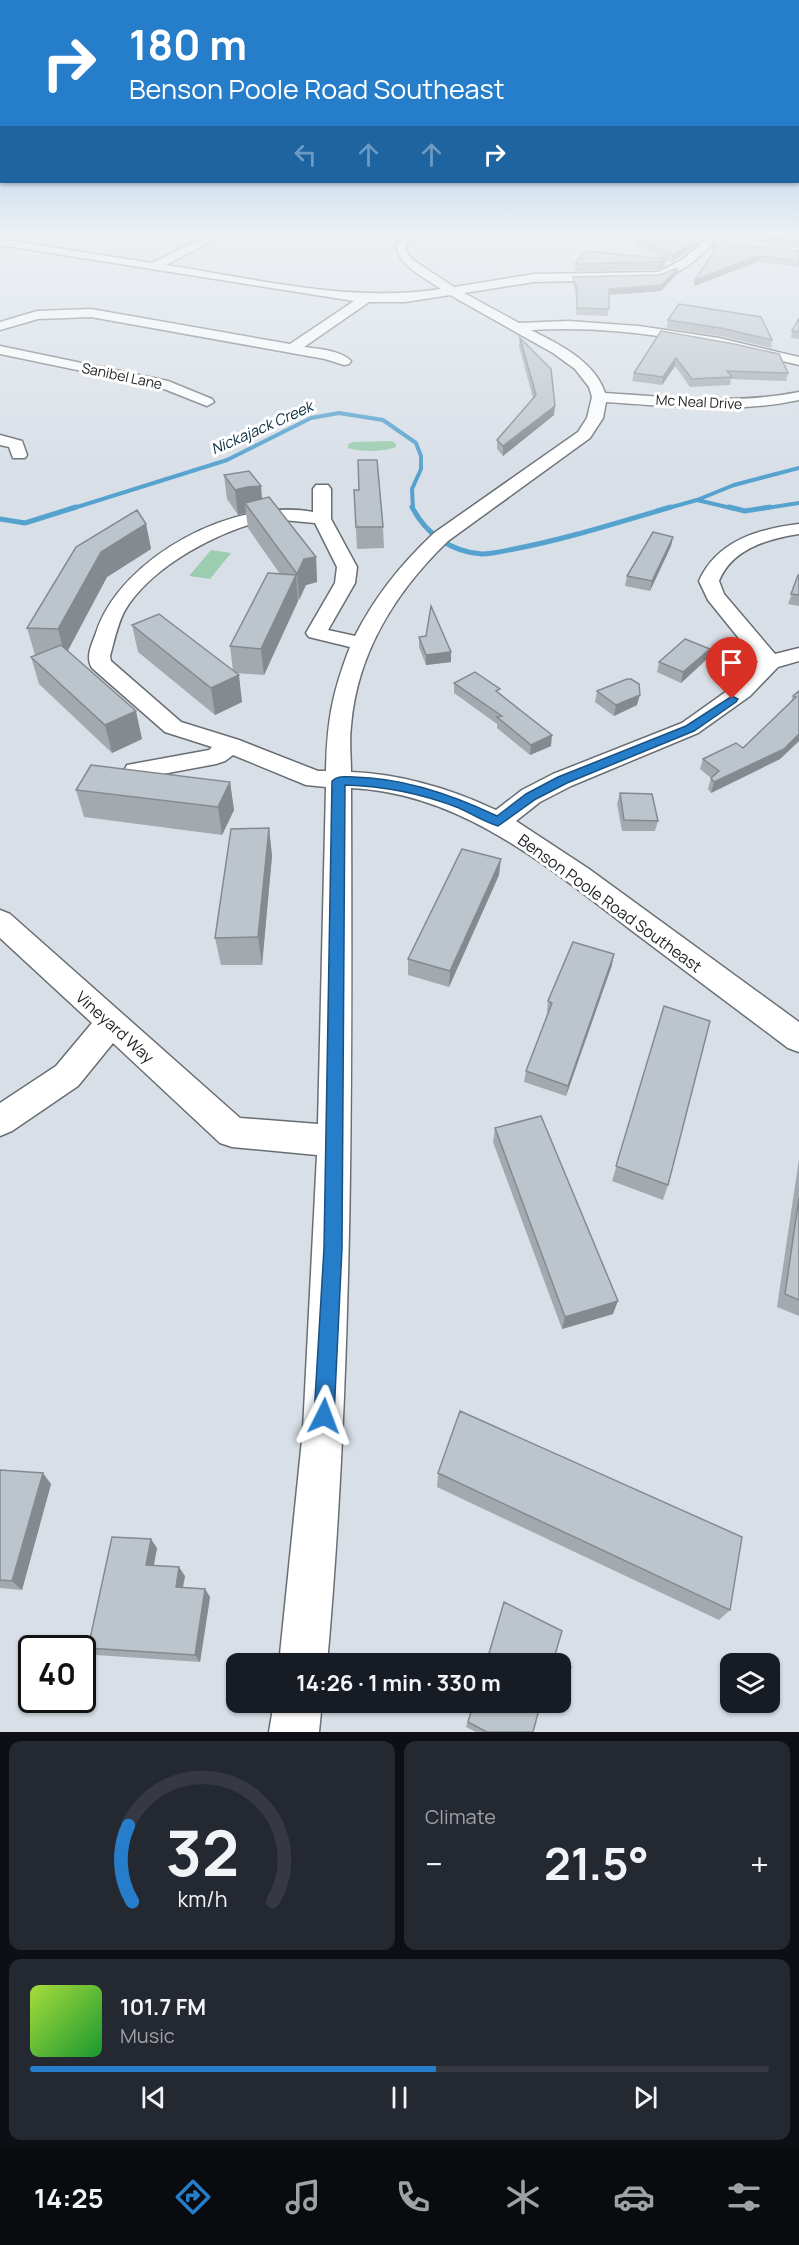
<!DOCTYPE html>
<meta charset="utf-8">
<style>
:root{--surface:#171b24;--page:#242831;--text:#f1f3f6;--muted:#9ea1a6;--line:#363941;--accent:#267dca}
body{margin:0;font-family:Manrope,sans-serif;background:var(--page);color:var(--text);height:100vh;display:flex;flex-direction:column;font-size:22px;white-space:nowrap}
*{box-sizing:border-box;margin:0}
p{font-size:20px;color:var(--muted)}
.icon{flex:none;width:33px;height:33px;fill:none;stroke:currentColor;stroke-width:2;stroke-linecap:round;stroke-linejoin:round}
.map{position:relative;height:1732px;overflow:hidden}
.drawer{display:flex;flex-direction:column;gap:9px;padding:9px;background:#0d0f14;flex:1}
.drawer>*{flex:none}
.hud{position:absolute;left:0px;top:0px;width:800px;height:183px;box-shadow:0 2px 4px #0004;background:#267dca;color:#fff;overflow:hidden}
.buttons{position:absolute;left:720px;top:1653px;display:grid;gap:12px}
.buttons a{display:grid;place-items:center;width:60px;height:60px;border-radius:12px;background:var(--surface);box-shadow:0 2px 4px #0004;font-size:30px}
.speed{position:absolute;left:18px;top:1635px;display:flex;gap:12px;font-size:30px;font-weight:700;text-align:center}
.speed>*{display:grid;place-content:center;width:78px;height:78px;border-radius:50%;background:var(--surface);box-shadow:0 2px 4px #0004;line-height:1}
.speed .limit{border:3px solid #111;border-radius:9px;background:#fff;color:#111}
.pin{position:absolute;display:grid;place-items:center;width:51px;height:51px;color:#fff;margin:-62px -26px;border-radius:50% 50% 50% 0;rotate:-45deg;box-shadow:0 0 6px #0007}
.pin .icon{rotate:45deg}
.me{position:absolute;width:66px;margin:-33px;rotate:3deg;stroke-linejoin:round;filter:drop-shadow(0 0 4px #0008)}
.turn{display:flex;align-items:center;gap:21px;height:126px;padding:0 30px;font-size:27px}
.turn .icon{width:78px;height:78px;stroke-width:2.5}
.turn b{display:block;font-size:42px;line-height:51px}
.lanes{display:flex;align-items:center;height:57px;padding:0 30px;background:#0003;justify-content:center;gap:30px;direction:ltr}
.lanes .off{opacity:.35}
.big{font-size:45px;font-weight:700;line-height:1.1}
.drawer .widget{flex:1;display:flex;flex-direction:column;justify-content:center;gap:9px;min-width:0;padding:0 21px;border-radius:12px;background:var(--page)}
.drawer .dial{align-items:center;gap:0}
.dial svg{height:156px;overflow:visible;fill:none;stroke:var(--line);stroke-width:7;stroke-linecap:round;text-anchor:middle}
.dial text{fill:var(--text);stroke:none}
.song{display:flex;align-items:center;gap:18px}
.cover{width:72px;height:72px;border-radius:9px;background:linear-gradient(135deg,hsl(80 70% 55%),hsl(130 70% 35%))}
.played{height:6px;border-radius:3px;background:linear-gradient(90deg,var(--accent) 55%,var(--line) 55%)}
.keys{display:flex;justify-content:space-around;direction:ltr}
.heat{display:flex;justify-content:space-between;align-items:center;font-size:33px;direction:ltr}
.drawer .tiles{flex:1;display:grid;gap:9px;grid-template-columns:1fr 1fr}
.widget:last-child{grid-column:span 2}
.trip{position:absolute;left:226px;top:1653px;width:345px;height:60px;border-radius:12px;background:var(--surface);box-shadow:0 2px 4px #0004;font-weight:700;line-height:60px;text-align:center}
.dock{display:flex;height:96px;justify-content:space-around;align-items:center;background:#090b0e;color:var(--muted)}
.dock .icon{width:42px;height:42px}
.dock .active{color:var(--accent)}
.dock b{font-size:27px;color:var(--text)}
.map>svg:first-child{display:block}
.green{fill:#9ccdb1}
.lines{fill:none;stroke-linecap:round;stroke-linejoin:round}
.stream-far1{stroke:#56a2cf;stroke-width:4}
.stream{stroke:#56a2cf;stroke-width:5}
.minor-casing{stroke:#686e74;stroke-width:3}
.minor{fill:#fff;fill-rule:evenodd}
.wall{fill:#a3a9af}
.shaded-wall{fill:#848a8f}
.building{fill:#bdc5cc;stroke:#848a8f;stroke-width:1.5}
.route{fill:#267dca;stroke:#195183;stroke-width:1.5}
.labels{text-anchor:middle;stroke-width:6;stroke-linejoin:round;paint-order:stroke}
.far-street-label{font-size:14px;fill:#232629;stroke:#fff}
.far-water-label{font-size:15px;font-style:italic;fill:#0a2d40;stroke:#fff}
.street-label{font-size:16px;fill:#232629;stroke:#fff}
</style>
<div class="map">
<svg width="799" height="1732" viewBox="0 0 799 1732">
<rect width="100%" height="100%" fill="#d8dfe7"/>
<path class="green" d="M392,441L396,444V447C383,452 361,452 348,448V444L353,442Z
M211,550L231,553L210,579L189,576Z"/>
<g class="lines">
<path class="stream-far1" d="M697,500L734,485L799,468
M71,509L227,460L311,418L339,413L383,420L416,443L421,456V469L412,489L413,509
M665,509L697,500L735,509
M760,509L799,503"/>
<path class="stream" d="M412,507C426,534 451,552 482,554C492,554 504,551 514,549C567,539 619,522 671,507
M729,507L745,511L770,507
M0,519L25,523L76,507"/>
<defs>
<path id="minor" d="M212,234H225L166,265C257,279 349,303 441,289C424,277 400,267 396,246L404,234H414L406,246L408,254L413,260L454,287L534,274L658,272L682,260L708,238L713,241C699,260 682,273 658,279L534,282L464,293L519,323L568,321L639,326L719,338L799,357V365C712,343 621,324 531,330C558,344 595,361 605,393C671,397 734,405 799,392V400C734,414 671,406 606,402L603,418L590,438L448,541C396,591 357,653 351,726C349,741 351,757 351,772C401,774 451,789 496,810L522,790L553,774L682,723L734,686L758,662L708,600L699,581C717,541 758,529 799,524V534C767,539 732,549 719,581L724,594L775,654L799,648V661L778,667L750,696L698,733L571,786L540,802L516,821L589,869L799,1022V1052L788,1048C736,1009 683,969 631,930C547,866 461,793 351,788C352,1082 353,1370 327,1664H279L303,1430L317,1155L232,1147L220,1143L113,1043L78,1086L12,1131L0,1136V1103L56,1066L92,1023L0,938V910L10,914L240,1118L318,1124L326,787L306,785L233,755L225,761L216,764L136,779L127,777L124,771L127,765L209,750L212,747L165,732L92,668C85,657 92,644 96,633C121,556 236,497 313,512V489L316,485H328L331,489V519L357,567L355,583L328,630L355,636C375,596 402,563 434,533L578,432L587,418L592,397L589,387L575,369L553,353L450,295L405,302H369L304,347C319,349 340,350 351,361L349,364L344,365L325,359L91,317L38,319L0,330V322L37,311L91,309L290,344L354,301L0,245V239L152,263ZM272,519L315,523L337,567L335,583L306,633L309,637L350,647C332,693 327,722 326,771H318L239,740L181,722L111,661L110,656C114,642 117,626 124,612C149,567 222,528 272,519Z
M641,234C658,234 687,230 701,240L696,243L646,237Z
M0,346L168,381L212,399L214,402L207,406L159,387L0,354Z
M0,435L22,441L27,455L25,458H13L9,447L0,445Z
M274,1702H322L319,1732H269Z"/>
</defs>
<use href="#minor" class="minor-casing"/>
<use href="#minor" class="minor"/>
</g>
<path class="wall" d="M699,234H799V247Z
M637,239H696L695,246L672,262L666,259L664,266L657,270L575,271V264L664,259L636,246Z
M712,242L799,251V267L757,262L694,286L695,280L714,251L711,247Z
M677,274L661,291L609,295L608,316L576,315V296L573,283V277Z
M679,304L772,340L771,348L720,336L667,328L668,320Z
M799,318V339L791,338L792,331Z
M661,331L788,373L786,381L731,379L730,385L690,387L675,366L662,385L632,381L634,373Z
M520,338L554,415L503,456L497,449V440L533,398L519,346Z
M224,475L262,499L316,557L317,582L306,585L299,600L298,599V601L264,675L235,673L242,702L215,715L138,652L132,625L233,671L230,646L280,574L248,528L246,513L238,515L227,499Z
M354,490H359L383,527L384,548L357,549Z
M146,524L151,549L107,577L68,650L142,739L112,753L39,684L31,657L37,655H35L27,628Z
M673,537L671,546L650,591L625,586L627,576Z
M799,575V606L788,604Z
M419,637L451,662L426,665L419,647Z
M707,659L681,683L657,672L659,662Z
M454,683L500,693L551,746L530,755L497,728V724L454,693Z
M597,691L637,705L614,716L595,702Z
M799,691V741L780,759L711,793L708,789L711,778L700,769L703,759L743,748L791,702L793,696Z
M230,782L234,810L222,835L84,817L76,790Z
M620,793L658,821L655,831H622L617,804Z
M269,828L272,856L262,965H221L215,938Z
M499,875L449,987L408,975V959Z
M612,965L566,1096L524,1082L526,1071L548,1013L547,1012L548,1001Z
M664,1006L668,1185L663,1200L612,1181Z
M495,1128L613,1314L562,1329L493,1142Z
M799,1159V1316L777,1307Z
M0,1470L51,1484L22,1590L0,1588Z
M438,1473L730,1610L719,1620L437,1487Z
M157,1548L154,1565L185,1576L183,1588L205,1589L210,1597L200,1662L96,1655L88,1648Z
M504,1602L562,1631L554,1658L571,1667L561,1704L557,1710L543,1702H561V1664H485Z
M474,1702L533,1732H476L466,1727Z"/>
<path class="shaded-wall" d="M696,239L695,246L672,262L673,255Z
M758,256L757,262L694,286L695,280Z
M666,259L664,266L657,270L659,262Z
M678,268L677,274L661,291L608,295L609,289L662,285Z
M676,358L675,366L662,385L663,377Z
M555,406L554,415L503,456V446Z
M261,486L263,510L245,503L246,513L238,515L235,490L247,487Z
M146,524L151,549L107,577L65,656L58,629L101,552Z
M673,537L671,546L650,591L652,581Z
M316,557L317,582L306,585L299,600L297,574L304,559Z
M296,575L298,601L264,675L261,649Z
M710,649L707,659L681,683L683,672Z
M451,652V662L426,665V655Z
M239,675L242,702L215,715L211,688Z
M640,695L637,705L614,716L616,705Z
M136,711L142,739L112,753L105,725Z
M799,734V741L780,759L711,793L714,782Z
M552,735L551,746L530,755L531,745Z
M230,782L234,810L222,835L218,807Z
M269,828L272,856L262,965L258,937Z
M501,859L499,875L449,987L450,971Z
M614,954L612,965L566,1096L568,1086Z
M618,1301L613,1314L562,1329L565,1317Z
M43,1473L51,1484L22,1590L12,1581Z
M151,1539L157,1548L152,1573L146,1565Z
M179,1567L185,1576L181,1595L176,1587Z
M205,1589L210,1597L200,1662L195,1655Z"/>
<path class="building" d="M744,234H799V241Z
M666,235L696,239L673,255L637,239Z
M712,242L799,251V261L758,256L695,280L717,247Z
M585,251L666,259L659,262L575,264Z
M678,268L662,285L609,289V309L577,308V289L573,277L659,275Z
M679,304L761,317L772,340L721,328L668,320Z
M799,318V332L792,331Z
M661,331L734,344L779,354L788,373L727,371L732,377L692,379L676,358L663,377L634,373Z
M520,338L551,369L555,406L503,446L497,440L536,395Z
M358,460H377L383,527H356L354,490H359Z
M249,471L261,486L247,487L235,490L224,475Z
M269,497L316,557L304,559L297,574L245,503Z
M137,510L146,524L101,552L58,629L27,628L76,547Z
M653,532L673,537L652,581L627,576Z
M268,573L296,575L261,649L230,646Z
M798,575H799V595L791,594Z
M431,606L451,652L426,655L419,637L426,636Z
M159,614L239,675L211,688L132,625Z
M685,639L710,649L683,672L659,662Z
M61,645L136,711L105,725L31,657Z
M475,672L500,689L496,691L552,735L531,745L497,717L502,716L454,683Z
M627,679H631L639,684L640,695L616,705L597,691Z
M799,691V734L784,749L714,782L711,778L719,771L703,759L736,743L743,748L796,697L793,696Z
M91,765L230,782L218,807L76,790Z
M620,793L652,794L658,821L624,820Z
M269,828L258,937L215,938L231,829Z
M462,849L501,859L450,971L408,959Z
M573,942L614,954L568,1086L526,1071L552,1003L548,1001Z
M664,1006L710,1021L668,1185L616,1166Z
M541,1116L618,1301L565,1317L495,1128Z
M799,1198V1300L785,1294Z
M460,1411L742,1537L730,1610L438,1473Z
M0,1470L43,1473L12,1581L0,1580Z
M112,1537L151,1539L146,1565L179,1567L176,1587L205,1589L195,1655L88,1648Z
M504,1602L562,1631L554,1658L571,1667L561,1704L558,1702H561V1664H486Z
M474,1702H541L533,1732H487L468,1722Z"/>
<linearGradient id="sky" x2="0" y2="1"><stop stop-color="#6dadde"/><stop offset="0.49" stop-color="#edf1f4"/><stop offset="1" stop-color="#edf1f4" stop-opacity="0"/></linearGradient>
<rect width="799" height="476" fill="url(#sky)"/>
<path class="route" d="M732,696L738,699L736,702L694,731L567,783L536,799L498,826C484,822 472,814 459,808C423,794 384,786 345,785L342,1248L334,1416L331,1424L324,1427L317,1424L314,1416L324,1248L332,781C338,775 346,777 354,777C404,778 453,795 497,816L526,794L558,777L686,726Z"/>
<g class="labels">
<g class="far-street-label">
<text transform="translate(122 376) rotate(12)" y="5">Sanibel Lane</text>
<text transform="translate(699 402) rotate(3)" y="5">Mc Neal Drive</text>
</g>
<g class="far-water-label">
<text transform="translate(262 428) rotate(-24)" y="5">Nickajack Creek</text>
</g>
<g class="street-label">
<text transform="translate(610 903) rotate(36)" y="6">Benson Poole Road Southeast</text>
<text transform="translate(115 1027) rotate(42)" y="6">Vineyard Way</text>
</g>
</g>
</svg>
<div class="buttons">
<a><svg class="icon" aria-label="layers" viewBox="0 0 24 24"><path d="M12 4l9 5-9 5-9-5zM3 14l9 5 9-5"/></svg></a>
</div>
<div class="speed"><div class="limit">40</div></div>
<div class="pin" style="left:732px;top:699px;background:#d93025"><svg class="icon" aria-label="arrive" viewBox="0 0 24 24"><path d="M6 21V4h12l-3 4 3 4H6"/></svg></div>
<svg class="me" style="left:324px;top:1416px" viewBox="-20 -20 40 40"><path d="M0-17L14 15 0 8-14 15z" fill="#267dca" stroke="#fff" stroke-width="4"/></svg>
<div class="trip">14:26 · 1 min · 330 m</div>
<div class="hud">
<div class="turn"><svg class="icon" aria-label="right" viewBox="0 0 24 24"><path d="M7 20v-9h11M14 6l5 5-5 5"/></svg><div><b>180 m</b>Benson Poole Road Southeast</div></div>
<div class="lanes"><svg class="icon off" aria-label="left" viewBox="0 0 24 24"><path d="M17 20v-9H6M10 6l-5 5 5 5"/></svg><svg class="icon off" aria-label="ahead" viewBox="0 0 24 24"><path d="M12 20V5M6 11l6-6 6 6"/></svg><svg class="icon off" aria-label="ahead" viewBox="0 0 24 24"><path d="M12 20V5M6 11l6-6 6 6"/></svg><svg class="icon" aria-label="right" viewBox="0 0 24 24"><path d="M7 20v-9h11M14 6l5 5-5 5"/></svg></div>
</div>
</div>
<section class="drawer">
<div class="tiles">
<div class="widget dial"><svg viewBox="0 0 100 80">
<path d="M14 69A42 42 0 1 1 86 69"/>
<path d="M14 69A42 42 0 0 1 12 30" stroke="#267dca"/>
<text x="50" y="56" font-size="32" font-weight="700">32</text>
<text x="50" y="72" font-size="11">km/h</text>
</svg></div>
<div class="widget"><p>Climate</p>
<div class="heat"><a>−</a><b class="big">21.5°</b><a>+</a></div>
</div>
<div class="widget">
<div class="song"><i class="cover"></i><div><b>101.7 FM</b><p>Music</p></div></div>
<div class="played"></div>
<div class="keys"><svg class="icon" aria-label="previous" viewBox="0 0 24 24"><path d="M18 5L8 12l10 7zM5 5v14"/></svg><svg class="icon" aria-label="pause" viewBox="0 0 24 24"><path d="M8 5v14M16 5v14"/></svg><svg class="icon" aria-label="next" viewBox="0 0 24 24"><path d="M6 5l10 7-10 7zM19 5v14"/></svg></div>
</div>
</div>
</section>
<nav class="dock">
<b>14:25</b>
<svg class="icon active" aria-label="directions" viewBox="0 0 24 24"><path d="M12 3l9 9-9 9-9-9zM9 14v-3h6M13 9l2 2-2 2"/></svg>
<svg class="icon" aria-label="music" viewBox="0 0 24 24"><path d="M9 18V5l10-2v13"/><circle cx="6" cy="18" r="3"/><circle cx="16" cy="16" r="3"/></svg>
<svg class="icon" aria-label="phone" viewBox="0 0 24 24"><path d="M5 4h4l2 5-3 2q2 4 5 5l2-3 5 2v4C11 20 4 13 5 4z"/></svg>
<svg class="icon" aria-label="climate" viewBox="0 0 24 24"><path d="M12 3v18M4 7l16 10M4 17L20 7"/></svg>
<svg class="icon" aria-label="car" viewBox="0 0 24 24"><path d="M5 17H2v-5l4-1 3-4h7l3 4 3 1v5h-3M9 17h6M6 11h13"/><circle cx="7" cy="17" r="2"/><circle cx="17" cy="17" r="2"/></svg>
<svg class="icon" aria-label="filters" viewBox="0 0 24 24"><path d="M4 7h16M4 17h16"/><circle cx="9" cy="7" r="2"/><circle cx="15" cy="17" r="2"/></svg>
</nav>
